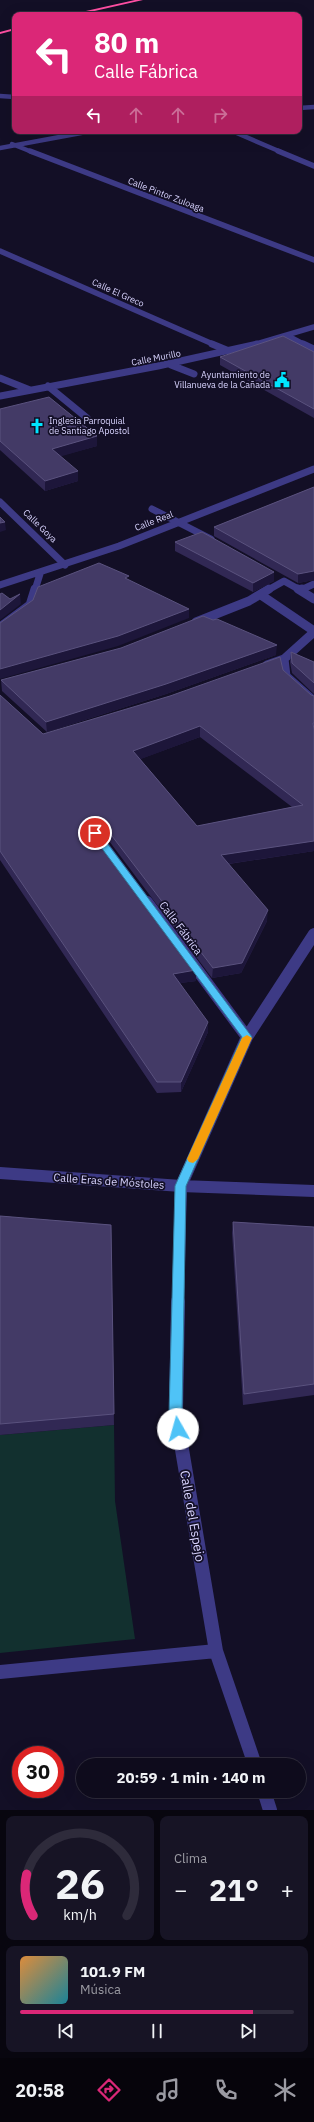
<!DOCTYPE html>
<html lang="es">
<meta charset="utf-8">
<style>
:root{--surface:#0e0b1c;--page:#171425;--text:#f1f3f6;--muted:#9b9ba3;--line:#2e2b3b;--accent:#db2777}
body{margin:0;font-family:"IBM Plex Sans",sans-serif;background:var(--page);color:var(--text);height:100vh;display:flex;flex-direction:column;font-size:15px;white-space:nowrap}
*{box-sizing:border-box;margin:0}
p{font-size:13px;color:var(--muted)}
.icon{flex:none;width:22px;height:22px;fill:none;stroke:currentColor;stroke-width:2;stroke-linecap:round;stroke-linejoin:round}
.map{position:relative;height:1810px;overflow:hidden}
.side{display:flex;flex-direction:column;gap:6px;padding:6px;background:#08060f;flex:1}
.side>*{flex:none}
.guide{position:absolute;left:12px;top:12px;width:290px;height:122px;border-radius:8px;box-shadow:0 4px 16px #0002,0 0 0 1px var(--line);background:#db2777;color:#fff;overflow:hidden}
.speed{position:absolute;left:12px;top:1746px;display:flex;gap:8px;font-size:20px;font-weight:700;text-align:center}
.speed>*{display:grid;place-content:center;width:52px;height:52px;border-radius:50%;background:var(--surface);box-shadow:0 4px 16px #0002,0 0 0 1px var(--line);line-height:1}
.speed .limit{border:6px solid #d22;background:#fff;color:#111}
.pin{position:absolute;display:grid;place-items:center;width:34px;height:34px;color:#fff;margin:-17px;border:2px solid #fff;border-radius:50%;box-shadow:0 1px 4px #0007}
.me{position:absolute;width:44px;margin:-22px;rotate:353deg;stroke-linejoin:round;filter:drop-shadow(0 0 3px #0008)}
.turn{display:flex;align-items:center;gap:14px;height:84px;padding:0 16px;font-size:18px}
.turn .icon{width:52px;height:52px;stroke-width:2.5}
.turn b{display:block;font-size:28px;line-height:34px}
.lanes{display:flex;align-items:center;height:38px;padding:0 16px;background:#0003;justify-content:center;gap:20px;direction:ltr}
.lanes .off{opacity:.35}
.big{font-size:30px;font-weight:700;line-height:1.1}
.side .widget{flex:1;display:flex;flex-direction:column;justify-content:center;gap:6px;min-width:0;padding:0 14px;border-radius:8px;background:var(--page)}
.side .dial{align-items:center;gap:0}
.dial svg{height:104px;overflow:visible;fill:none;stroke:var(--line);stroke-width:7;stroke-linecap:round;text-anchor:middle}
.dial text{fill:var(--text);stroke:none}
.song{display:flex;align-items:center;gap:12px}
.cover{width:48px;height:48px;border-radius:6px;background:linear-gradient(135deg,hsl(30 70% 55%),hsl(190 70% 35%))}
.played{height:4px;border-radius:2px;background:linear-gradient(90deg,var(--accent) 85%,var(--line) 85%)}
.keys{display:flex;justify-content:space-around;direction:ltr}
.heat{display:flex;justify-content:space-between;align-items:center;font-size:22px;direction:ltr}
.side .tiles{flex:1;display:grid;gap:6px;grid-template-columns:1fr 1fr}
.widget:last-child{grid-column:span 2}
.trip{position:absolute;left:76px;top:1758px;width:230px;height:40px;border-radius:20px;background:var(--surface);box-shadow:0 4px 16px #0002,0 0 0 1px var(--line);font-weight:700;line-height:40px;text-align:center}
.tabs{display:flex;height:64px;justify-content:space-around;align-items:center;background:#06040b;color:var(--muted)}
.tabs .icon{width:28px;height:28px}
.tabs .selected{color:var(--accent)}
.tabs b{font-size:18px;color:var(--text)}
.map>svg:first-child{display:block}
.green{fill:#12302f}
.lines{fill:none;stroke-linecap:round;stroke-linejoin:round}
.minor-far5{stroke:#3d3a85;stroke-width:4.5}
.minor-far4{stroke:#3d3a85;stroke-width:5.5}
.minor-far3{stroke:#3d3a85;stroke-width:7}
.minor-far2{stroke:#3d3a85;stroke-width:9}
.minor-far1{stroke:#3d3a85;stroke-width:12}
.minor{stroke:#3d3a85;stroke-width:14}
.highway{fill:#ff4fa3;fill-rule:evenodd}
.wall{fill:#312854;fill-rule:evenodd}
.shaded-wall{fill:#1d163a}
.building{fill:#433a66;stroke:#5a527e;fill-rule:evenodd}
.route{fill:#4fc3f7;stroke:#337fa1}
.slow{fill:#f59e0b}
.labels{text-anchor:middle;stroke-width:3.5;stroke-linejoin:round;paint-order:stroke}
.far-street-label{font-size:9px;fill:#d9d4ff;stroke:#130f26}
.far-poi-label{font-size:9px;fill:#d9d4ff;stroke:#130f26;text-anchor:end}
.street-label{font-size:11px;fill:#d9d4ff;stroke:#130f26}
.near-street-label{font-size:13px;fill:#d9d4ff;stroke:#130f26}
</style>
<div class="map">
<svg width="314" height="1810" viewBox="0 0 314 1810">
<rect width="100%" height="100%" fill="#130f26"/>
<path class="green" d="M114,1425L115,1501L135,1639L0,1653V1435Z"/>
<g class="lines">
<path class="minor-far5" d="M0,96L15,97
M299,108L314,107
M232,131L281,152
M12,144L32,152
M0,148L92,131"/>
<path class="minor-far4" d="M30,151L314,260
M278,151L314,166
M0,251L215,345
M288,336L305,345
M253,345L314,327"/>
<path class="minor-far3" d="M212,344L229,351
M303,344L314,349
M171,365L194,374
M0,378L30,390
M48,386L87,418
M0,396L158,366L257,344
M0,502L65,565
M152,509L211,539
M0,585L119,546L314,469
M35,590L40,574
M268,590L284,581L300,590
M301,590L314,584"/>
<path class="minor-far2" d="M298,589L314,599
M301,590L302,589
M261,595L314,631
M196,622L249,601L269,589
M0,627L30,605L35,589
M314,632L284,659L286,676L314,701
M267,665L284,659
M95,833L147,903"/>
<path class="minor-far1" d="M147,902L247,1037
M0,1173L181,1186L314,1191
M178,1302L181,1186L247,1037L314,934"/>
<path class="minor" d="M178,1301L176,1414L216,1651L255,1765
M0,1672L216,1651
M264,1791L270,1810"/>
<path class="highway" d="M135,0H143L77,15H68Z
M15,28V30L0,34V32Z"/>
</g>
<path class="wall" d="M314,352V418L220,365V357Z
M0,409L97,446L60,456L78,481L45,491L0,450Z
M314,487V580L298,583L214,536V527Z
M175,542L274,581L253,592L175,551Z
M291,652L314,662V694L292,673L290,662Z
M276,655L166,694L47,732L2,691L1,680Z
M283,670L311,695L314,696V851L229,864L267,921L241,973L212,978L100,829L95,827L92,829L196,981L180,983L208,1032L181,1092L157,1093L0,860V695L43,734ZM200,737L292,807L197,826L140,759Z
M0,1216L111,1225L114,1425L0,1435Z
M233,1222L314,1227V1395L243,1405L232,1233Z"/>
<path class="shaded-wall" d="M97,436V446L52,459V449Z
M78,471V481L45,491V481Z
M5,522L6,530L0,532V523Z
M314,571V580L298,583V574Z
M274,572V581L253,592V583Z
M20,594L21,604L0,620V610Z
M189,609V618L118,646L0,679V669Z
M277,645L276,655L166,694L47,732L46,722Z
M200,726V737L133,762V751Z
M94,817L95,827L90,830L89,820Z
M314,841V851L220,865L221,855Z
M268,910L267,921L241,973L212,978L213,968Z
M196,970V981L173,984V974Z
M208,1022V1032L181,1092V1082Z"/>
<path class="building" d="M283,336L314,352V409L220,357Z
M49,397L97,436L52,449L78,471L45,481L0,441V409Z
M314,487V571L298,574L214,527Z
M0,517L5,522L0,523Z
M202,532L274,572L253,583L175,542Z
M99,563L129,576L125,578L189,609L118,636L0,669V623L33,600L38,587Z
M2,593L10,599L20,594L0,610V594Z
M203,616L213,620L217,619L277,645L166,684L46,722L1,680L121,648Z
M291,652L314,662V683L292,663Z
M280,657L283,670L311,695L314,696V723H313L314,730V841L221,855L268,910L242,963L213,968L99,819L94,817L89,820L90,826L196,970L173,974L208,1022L181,1082H157L0,851V695L43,734L170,696ZM200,726L303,805L197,826L133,751Z
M0,1216L111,1225L114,1414L0,1424Z
M233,1222L314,1227V1384L244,1394Z"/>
<path class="route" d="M95,830L98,831L252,1037L186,1186L182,1414L184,1429L182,1433L178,1435L174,1433L169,1414L175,1186L242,1037L92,835V831Z"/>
<path class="slow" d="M247,1035L252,1038L198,1159L193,1163L189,1162L187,1159L242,1038Z"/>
<defs>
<symbol id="civic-bare" viewBox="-9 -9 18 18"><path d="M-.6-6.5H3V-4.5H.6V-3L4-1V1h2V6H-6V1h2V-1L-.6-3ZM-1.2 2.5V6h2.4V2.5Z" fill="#00e5ff" stroke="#130f26" stroke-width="2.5" paint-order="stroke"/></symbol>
<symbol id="church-bare" viewBox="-9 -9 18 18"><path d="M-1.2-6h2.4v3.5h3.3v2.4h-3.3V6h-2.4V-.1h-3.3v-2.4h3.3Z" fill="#00e5ff" stroke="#130f26" stroke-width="2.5" paint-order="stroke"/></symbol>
</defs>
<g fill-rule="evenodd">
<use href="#civic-bare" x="271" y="369" width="22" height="22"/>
<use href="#church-bare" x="26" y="415" width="22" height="22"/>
</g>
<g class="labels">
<g class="far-street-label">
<text transform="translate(166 195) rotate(21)" y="3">Calle Pintor Zuloaga</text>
<text transform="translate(118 293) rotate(24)" y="3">Calle El Greco</text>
<text transform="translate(156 358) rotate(-11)" y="3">Calle Murillo</text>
<text transform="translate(154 521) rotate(-21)" y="3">Calle Real</text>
<text transform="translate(40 526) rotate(44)" y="3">Calle Goya</text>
</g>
<g class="far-poi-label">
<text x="270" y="378">Ayuntamiento de<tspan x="270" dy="10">Villanueva de la Cañada</tspan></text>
<text x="49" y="424" text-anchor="start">Inglesia Parroquial<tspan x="49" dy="10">de Santiago Apostol</tspan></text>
</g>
<g class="street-label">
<text transform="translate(181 928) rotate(53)" y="4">Calle Fábrica</text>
<text transform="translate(109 1181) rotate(4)" y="4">Calle Eras de Móstoles</text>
</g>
<g class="near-street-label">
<text transform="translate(193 1516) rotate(80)" y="5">Calle del Espejo</text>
</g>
</g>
</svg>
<div class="speed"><div class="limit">30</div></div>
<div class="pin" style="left:95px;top:833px;background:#d93025"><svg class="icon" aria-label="arrive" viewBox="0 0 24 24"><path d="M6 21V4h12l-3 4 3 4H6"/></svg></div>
<svg class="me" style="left:178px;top:1429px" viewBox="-20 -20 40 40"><circle r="19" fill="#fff"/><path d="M0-13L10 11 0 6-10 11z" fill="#4fc3f7"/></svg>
<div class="trip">20:59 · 1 min · 140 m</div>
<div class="guide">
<div class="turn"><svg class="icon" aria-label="left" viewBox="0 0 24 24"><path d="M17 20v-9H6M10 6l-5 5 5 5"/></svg><div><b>80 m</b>Calle Fábrica</div></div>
<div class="lanes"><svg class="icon" aria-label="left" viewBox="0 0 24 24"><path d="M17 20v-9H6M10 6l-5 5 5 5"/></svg><svg class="icon off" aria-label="ahead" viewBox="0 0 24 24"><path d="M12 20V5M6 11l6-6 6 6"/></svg><svg class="icon off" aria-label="ahead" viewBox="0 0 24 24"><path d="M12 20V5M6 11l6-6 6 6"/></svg><svg class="icon off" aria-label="right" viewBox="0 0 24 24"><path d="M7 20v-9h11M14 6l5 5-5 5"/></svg></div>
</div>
</div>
<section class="side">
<div class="tiles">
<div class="widget dial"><svg viewBox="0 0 100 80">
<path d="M14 69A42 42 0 1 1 86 69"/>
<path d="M14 69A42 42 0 0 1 9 37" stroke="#db2777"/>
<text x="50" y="56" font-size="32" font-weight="700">26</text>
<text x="50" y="72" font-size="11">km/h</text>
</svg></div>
<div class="widget"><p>Clima</p>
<div class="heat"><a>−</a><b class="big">21°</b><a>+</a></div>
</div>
<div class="widget">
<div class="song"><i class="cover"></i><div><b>101.9 FM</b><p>Música</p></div></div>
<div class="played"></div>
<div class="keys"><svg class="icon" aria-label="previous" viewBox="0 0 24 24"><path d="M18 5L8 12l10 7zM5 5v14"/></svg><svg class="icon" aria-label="pause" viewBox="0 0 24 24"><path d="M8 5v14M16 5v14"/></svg><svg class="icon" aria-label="next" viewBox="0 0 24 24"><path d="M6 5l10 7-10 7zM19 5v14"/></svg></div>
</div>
</div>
</section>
<nav class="tabs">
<b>20:58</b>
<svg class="icon selected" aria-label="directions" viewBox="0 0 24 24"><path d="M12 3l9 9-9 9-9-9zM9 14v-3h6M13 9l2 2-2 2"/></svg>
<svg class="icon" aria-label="music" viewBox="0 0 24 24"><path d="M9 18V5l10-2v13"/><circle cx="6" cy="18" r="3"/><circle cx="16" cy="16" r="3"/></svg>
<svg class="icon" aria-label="phone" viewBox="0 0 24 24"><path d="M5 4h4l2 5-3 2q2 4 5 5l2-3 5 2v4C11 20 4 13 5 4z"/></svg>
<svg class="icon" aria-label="climate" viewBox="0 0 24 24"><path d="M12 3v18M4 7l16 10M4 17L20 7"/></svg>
</nav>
